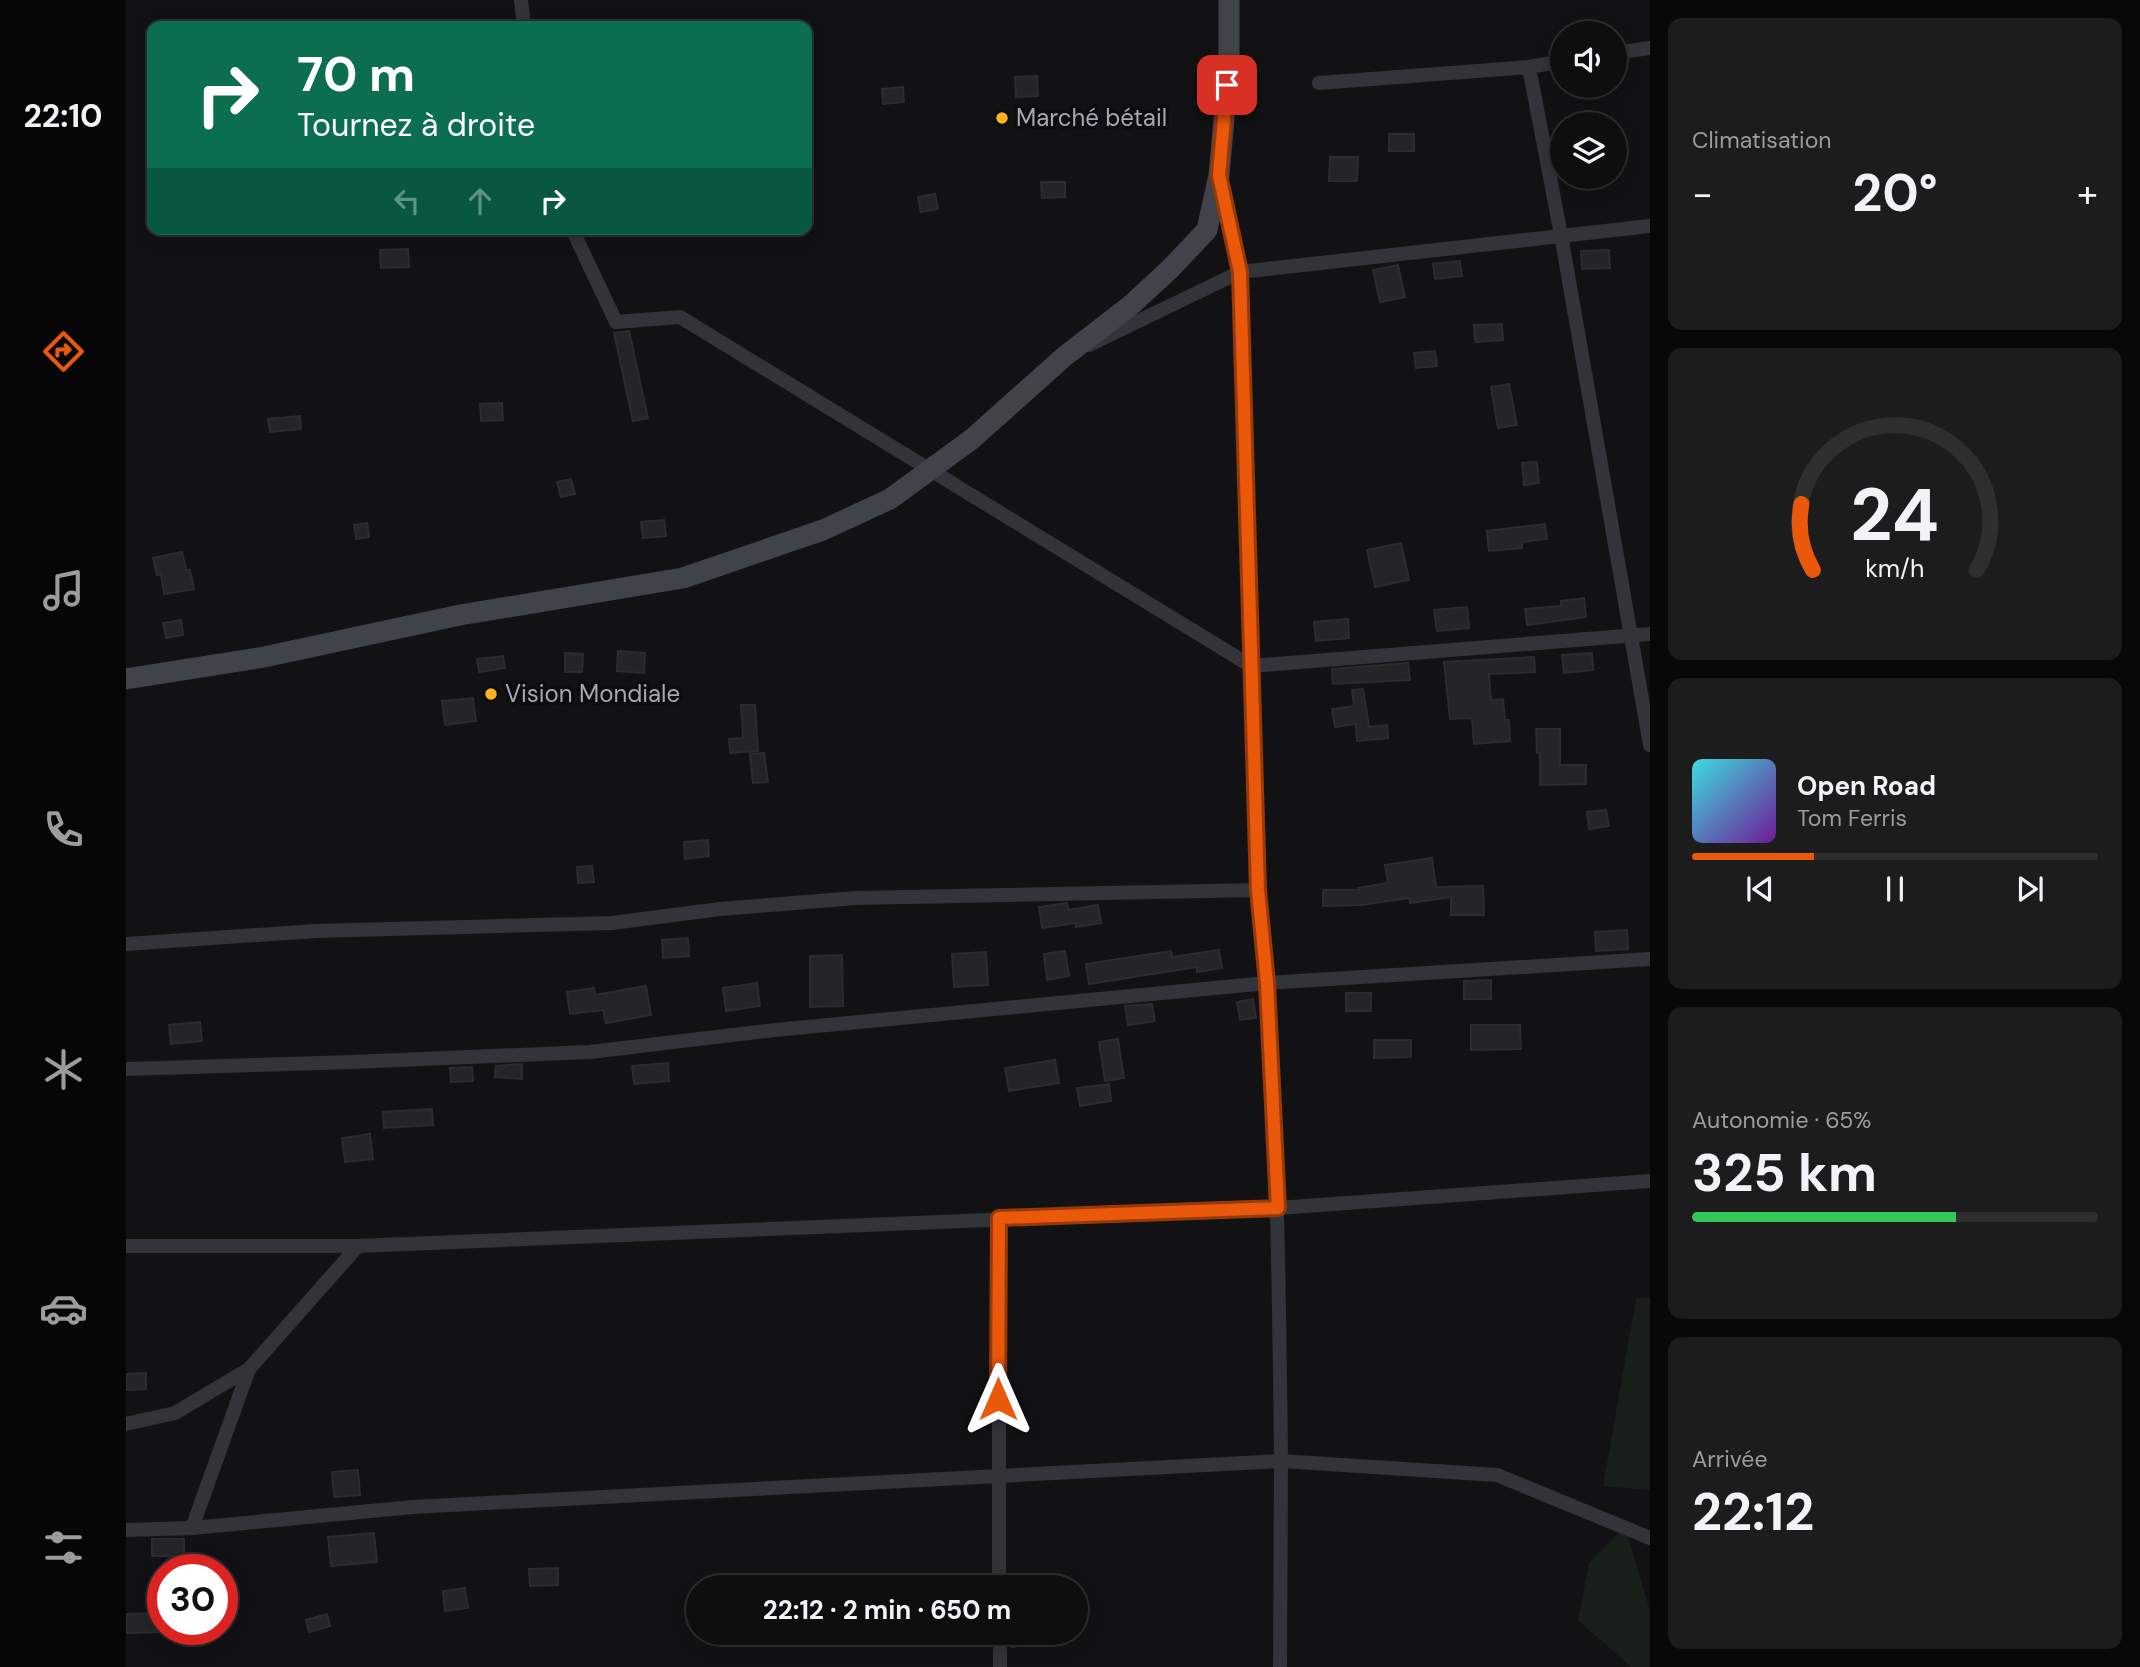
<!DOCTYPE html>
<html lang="fr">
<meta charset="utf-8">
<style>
:root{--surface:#0e0e0f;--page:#1c1c1d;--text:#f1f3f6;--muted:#9b9c9e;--line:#2e2e2f;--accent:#ea580c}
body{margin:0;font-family:"DM Sans",sans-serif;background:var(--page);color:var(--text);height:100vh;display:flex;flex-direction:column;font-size:26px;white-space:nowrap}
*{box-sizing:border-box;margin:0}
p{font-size:23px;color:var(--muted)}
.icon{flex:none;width:38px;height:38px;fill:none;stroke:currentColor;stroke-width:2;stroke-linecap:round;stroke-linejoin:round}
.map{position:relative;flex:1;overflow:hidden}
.sheet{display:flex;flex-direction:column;gap:18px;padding:18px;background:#080808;width:490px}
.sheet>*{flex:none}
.hud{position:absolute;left:21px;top:21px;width:665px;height:214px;border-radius:14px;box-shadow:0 4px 18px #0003,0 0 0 2px var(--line);background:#0b6e4f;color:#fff;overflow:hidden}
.controls{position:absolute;left:1424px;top:21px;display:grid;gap:14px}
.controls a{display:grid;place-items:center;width:77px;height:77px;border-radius:50%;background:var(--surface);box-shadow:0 4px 18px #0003,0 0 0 2px var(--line);font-size:35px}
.speed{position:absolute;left:21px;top:1554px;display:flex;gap:14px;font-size:35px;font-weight:700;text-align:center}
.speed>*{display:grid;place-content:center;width:91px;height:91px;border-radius:50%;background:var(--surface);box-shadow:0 4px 18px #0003,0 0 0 2px var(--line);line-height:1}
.speed .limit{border:10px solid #d22;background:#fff;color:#111}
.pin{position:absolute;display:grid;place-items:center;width:60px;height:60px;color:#fff;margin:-30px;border-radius:14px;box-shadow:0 4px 10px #0006}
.me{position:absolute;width:77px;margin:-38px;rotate:0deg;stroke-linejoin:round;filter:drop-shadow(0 0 5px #0008)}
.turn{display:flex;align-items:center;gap:24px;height:147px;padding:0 35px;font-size:32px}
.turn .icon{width:91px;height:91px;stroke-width:2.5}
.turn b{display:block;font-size:49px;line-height:60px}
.lanes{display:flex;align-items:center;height:66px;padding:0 35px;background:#0003;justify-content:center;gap:35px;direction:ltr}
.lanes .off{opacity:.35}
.big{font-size:52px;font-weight:700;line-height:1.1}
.sheet .widget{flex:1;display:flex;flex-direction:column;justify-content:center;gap:10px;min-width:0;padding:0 24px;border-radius:14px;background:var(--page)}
.sheet .dial{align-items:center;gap:0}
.dial svg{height:182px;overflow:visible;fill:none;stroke:var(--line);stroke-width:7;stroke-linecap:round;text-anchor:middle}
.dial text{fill:var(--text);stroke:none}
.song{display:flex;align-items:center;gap:21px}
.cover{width:84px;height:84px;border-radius:10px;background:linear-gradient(135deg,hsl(180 70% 55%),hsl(280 70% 35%))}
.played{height:7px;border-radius:4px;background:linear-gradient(90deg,var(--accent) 30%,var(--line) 30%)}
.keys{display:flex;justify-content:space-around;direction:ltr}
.heat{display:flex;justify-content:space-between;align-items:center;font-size:38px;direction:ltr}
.charge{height:10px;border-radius:5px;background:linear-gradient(90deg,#34c759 65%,var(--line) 0)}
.trip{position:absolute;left:560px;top:1575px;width:402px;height:70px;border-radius:35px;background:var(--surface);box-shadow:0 4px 18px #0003,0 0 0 2px var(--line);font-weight:700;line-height:70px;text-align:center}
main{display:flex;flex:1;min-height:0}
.menu{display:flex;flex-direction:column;width:126px;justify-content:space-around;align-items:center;background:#060606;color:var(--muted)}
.menu .icon{width:49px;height:49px}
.menu .on{color:var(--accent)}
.menu b{font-size:32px;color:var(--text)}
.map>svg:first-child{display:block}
.green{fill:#181f19}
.building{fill:#252528;stroke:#2c2c30;stroke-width:2}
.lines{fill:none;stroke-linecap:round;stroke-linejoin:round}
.street{stroke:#333439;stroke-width:14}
.secondary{stroke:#404349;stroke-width:21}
.route-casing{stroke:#983908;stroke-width:18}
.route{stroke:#ea580c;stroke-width:12}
.poi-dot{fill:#feb21f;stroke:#0d0d0f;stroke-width:2.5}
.labels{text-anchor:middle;stroke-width:7;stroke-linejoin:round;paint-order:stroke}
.poi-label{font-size:24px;fill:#a2a8b5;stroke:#0d0d0f;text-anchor:start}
</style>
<main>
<nav class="menu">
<b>22:10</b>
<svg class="icon on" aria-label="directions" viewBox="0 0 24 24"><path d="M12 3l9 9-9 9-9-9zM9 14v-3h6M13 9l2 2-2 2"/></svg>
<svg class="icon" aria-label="music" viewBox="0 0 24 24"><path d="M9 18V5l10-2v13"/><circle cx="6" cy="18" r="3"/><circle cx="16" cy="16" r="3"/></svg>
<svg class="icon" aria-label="phone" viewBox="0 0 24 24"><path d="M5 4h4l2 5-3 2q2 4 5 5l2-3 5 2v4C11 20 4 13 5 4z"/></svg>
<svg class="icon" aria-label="climate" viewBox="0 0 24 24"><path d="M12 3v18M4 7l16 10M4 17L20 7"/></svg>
<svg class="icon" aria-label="car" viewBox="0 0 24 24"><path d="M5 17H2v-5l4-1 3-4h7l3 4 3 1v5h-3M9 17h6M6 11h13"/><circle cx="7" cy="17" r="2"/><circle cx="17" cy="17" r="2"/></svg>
<svg class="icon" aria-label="filters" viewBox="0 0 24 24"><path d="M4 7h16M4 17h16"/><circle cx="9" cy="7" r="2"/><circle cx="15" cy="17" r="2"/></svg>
</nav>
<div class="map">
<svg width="1524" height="1667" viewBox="0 0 1524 1667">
<rect width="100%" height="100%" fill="#121214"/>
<path class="green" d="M1524,1297V1490L1477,1486L1510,1299Z
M1499,1527L1524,1611V1667H1505L1452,1620L1463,1563Z"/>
<path class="building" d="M911,76L912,96L890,97L889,77Z
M777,87L778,102L757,104L756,89Z
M1263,134H1288V151H1263Z
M1204,157H1232L1231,181H1203Z
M915,182H939V197L916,198Z
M809,194L812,209L795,212L792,197Z
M282,249L283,267L255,268L254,250Z
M1483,250L1484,268L1456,269L1455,251Z
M1334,261L1336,276L1309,279L1307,264Z
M1272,265L1279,297L1254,302L1247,270Z
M1376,324L1377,340L1349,342L1348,325Z
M503,331L522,418L507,421L488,333Z
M1309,351L1311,366L1290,368L1288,353Z
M1383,384L1391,425L1372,428L1365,387Z
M376,403L377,420L355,421L354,404Z
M174,416L175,429L144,432L142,419Z
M1411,462L1413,483L1398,485L1396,463Z
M445,479L449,494L435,497L431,482Z
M538,520L540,536L517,538L515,522Z
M241,523L243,537L230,539L228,525Z
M1419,524L1421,539L1396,542V548L1363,551L1361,531Z
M1275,543L1283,580L1249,587L1241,550Z
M56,552L60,570H64L68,589L38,594L35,574L31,575L27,558Z
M1458,598L1460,617L1401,625L1399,609L1435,606V601Z
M1341,607L1343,628L1311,631L1308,610Z
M1222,619L1223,638L1190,641L1188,622Z
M55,620L57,635L40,638L37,623Z
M492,651L519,653L518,673L491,671Z
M439,653L457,654L456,672H439Z
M1466,653L1467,670L1438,673L1436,655Z
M377,656L379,668L353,672L351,659Z
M1408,657L1409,672L1363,674L1365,700L1377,699L1379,720H1383L1384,741L1348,744L1346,718L1324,719L1318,662Z
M1282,663L1284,680L1207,684L1206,669Z
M1237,689L1243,727L1261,725L1262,738L1231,741L1230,724L1209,727L1206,709L1228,706L1226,690Z
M347,698L350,721L319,725L316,701Z
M615,705H629L632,751L604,753L603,739L617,738Z
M1410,729H1434V765H1460V784L1414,785V753H1411Z
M638,753L642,782L627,783L624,754Z
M1480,810L1483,826L1463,829L1461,812Z
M582,840L583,856L559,859L558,842Z
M1306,858L1310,887L1357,886L1358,915H1325V897L1284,903L1283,898L1235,905L1197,906V890H1233L1232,888L1262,883L1259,865Z
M466,866L468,882L452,883L451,867Z
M941,903L942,910L972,905L975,923L950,927L949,923L916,928L913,907Z
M1501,930L1502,949L1470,951L1469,932Z
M562,938L563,956L537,958L536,940Z
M1093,950L1096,968L1071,972V967L963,984L960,964L1045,951L1046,957Z
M939,951L943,976L921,980L918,954Z
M860,952L862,985L828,987L826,954Z
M716,955L717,1006L684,1007V956Z
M1365,980V999H1338V981Z
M631,983L634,1006L600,1011L597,988Z
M520,986L525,1015L480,1023L477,1010L444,1014L441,992L468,988L469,995Z
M1220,993H1245V1011H1220Z
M1127,999L1130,1018L1114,1020L1111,1002Z
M1026,1004L1029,1021L1002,1025L999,1006Z
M74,1022L76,1041L45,1044L43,1025Z
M1345,1025H1394L1395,1049L1345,1050Z
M992,1039L998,1078L979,1081L973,1042Z
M1248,1040H1285V1057L1248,1058Z
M929,1060L933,1083L883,1091L879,1068Z
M542,1063L543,1081L508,1084L506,1066Z
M396,1064V1079L369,1077L370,1066Z
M346,1067L347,1081L325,1082L324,1068Z
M983,1084L985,1101L954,1106L951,1088Z
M306,1109L307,1125L258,1128L257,1112Z
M244,1134L247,1159L219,1162L216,1138Z
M20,1373V1389L0,1390V1374Z
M232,1470L234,1495L208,1497L206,1472Z
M248,1533L251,1562L205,1566L202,1537Z
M26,1539H58V1556H26Z
M432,1568V1585L404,1586L403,1569Z
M339,1588L342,1608L319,1611L317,1591Z
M34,1613L35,1632L0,1633V1614Z
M201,1614L204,1626L183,1632L180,1620Z
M884,1633H928L929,1641L886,1647Z"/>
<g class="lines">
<path class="street" d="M395,0L398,26
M1489,53L1524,48
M1403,67L1435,235L1524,745
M1193,83L1403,67L1437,61
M1094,183L1114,272L1132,890C1151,1080 1153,1271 1155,1461L1371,1475L1524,1538
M446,229L490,322L554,317L1125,666L1524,634
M963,345L1114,272L1524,226
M0,944L190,931L486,923L594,909L730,898L1132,890
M0,1069L226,1062L464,1052L649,1030L1141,983L1524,959
M873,1218V1587
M0,1246H232L1152,1208L1524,1181
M0,1424L49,1413L123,1369L232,1246
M66,1528L123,1369
M0,1530L66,1528L287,1507L1155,1461L1154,1667
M874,1633V1667"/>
<path class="secondary" d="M0,679L138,657L334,615L557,578L697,530L764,499L846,439L939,356L1005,305L1044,269L1081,230L1093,175L1103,63V0"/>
</g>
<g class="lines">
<defs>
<path id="route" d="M872,1399L873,1218L1152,1208L1141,983L1132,890L1114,272L1093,175L1101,85"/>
</defs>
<use href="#route" class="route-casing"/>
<use href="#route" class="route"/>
</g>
<g class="poi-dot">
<circle cx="876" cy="118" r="7"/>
<circle cx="365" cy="694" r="7"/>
</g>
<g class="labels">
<g class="poi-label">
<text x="890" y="126">Marché bétail</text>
<text x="379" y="702">Vision Mondiale</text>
</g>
</g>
</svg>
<div class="controls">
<a><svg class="icon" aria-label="sound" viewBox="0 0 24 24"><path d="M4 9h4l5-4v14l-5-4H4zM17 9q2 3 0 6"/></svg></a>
<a><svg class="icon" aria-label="layers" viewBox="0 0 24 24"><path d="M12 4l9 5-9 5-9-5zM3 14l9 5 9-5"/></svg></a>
</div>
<div class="speed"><div class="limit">30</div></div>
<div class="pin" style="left:1101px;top:85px;background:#d93025"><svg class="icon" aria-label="arrive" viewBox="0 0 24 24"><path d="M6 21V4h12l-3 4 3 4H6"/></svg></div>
<svg class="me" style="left:872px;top:1399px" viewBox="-20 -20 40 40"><path d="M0-17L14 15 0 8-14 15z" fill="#ea580c" stroke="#fff" stroke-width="4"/></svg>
<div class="trip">22:12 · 2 min · 650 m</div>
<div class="hud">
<div class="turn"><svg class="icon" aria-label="right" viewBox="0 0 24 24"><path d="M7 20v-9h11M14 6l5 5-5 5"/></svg><div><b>70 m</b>Tournez à droite</div></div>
<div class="lanes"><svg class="icon off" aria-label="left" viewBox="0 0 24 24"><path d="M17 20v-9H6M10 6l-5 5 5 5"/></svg><svg class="icon off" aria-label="ahead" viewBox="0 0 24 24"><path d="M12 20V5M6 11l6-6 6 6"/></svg><svg class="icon" aria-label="right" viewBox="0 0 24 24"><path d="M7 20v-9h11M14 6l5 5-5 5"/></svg></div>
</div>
</div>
<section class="sheet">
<div class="widget"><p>Climatisation</p>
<div class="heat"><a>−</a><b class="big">20°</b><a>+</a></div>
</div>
<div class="widget dial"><svg viewBox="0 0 100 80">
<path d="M14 69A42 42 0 1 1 86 69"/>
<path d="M14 69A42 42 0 0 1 9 40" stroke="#ea580c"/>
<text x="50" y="56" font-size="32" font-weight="700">24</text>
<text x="50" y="72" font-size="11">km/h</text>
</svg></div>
<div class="widget">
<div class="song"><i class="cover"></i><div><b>Open Road</b><p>Tom Ferris</p></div></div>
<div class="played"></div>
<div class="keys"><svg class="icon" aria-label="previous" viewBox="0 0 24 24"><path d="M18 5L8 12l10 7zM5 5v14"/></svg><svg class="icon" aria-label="pause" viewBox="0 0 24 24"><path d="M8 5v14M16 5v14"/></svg><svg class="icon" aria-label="next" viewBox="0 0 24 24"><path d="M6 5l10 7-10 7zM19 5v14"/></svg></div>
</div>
<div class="widget"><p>Autonomie · 65%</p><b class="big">325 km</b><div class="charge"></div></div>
<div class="widget"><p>Arrivée</p><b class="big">22:12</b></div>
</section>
</main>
